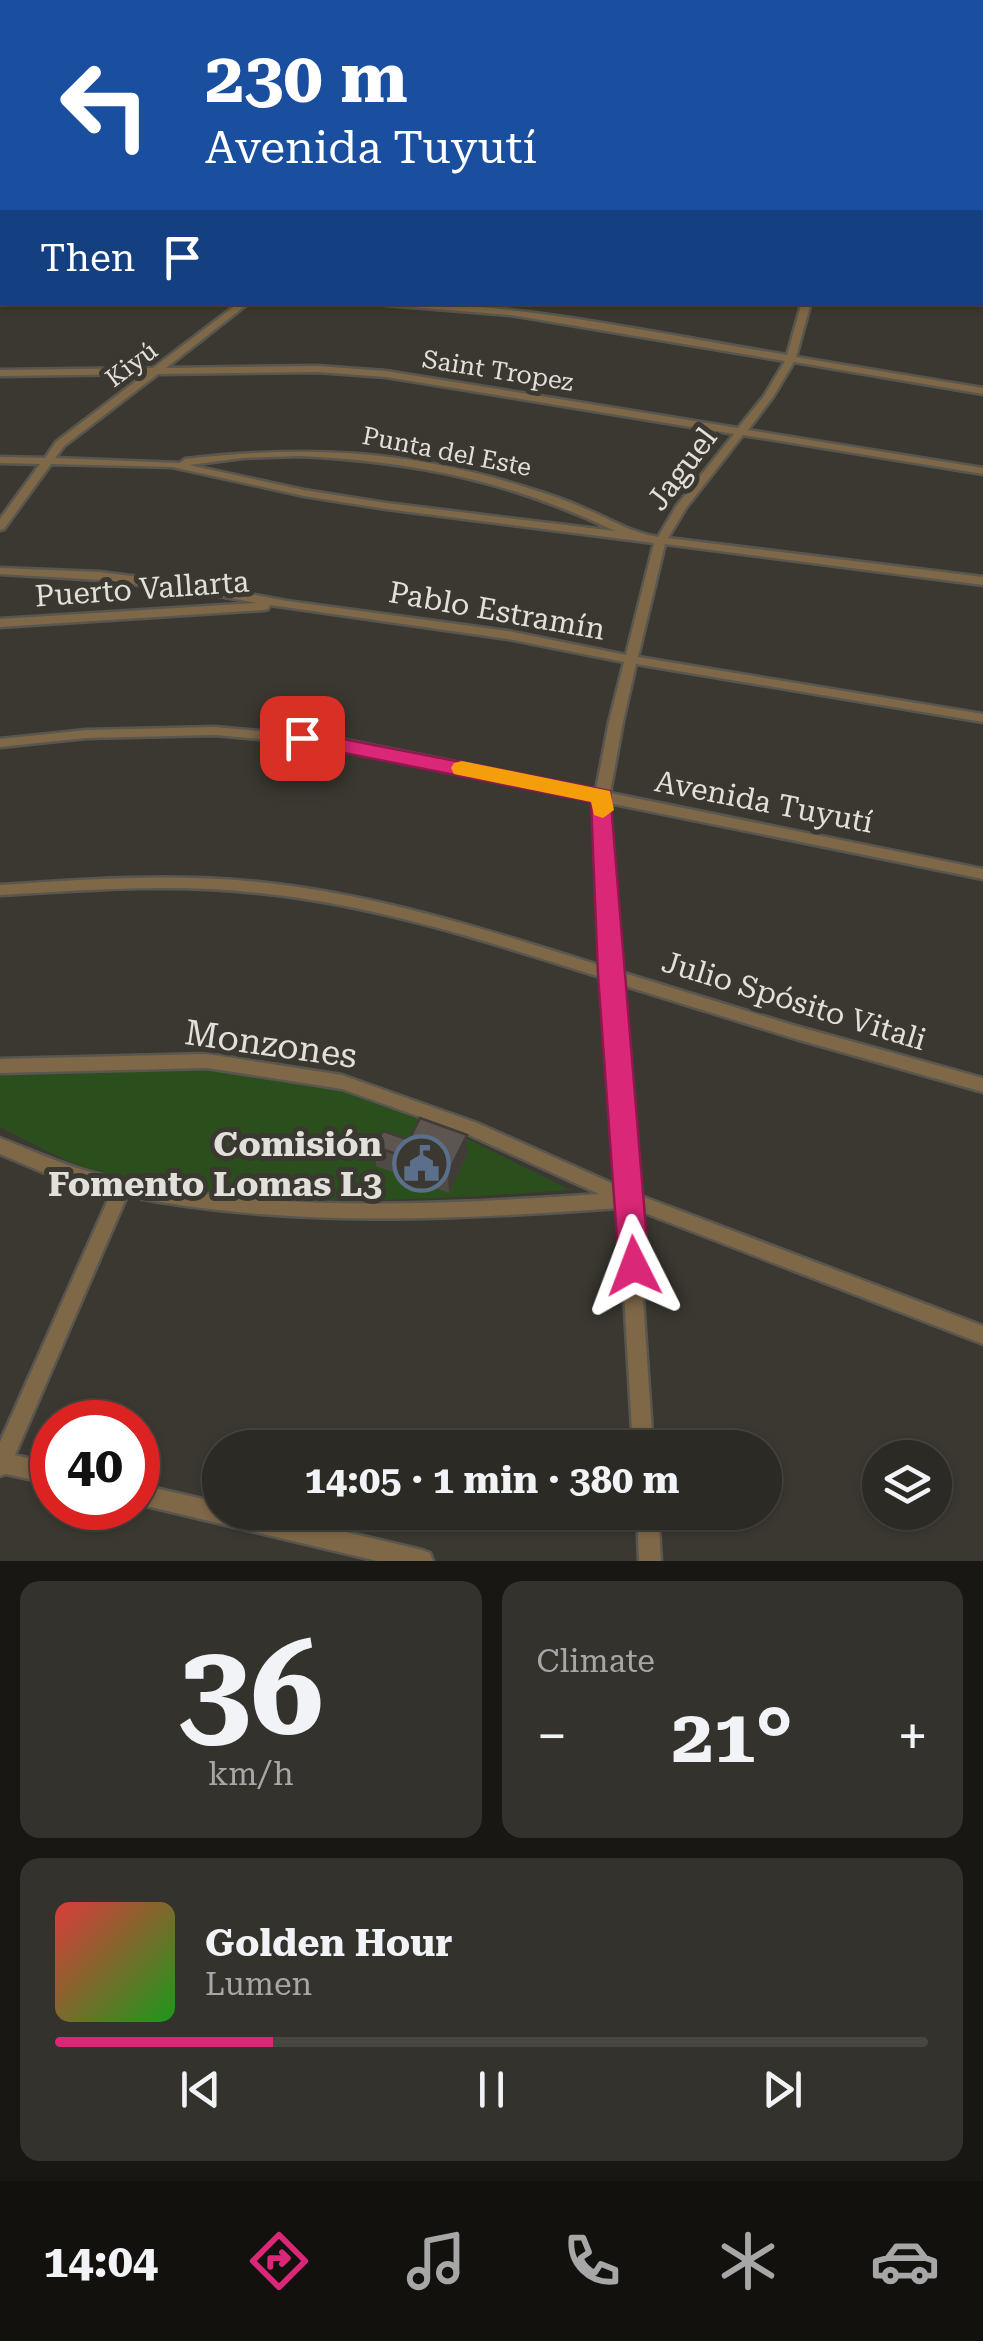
<!DOCTYPE html>
<meta charset="utf-8">
<style>
:root{--surface:#2c2a24;--page:#34322c;--text:#f1f3f6;--muted:#a6a7a6;--line:#484641;--accent:#db2777}
body{margin:0;font-family:"Roboto Serif",serif;background:var(--page);color:var(--text);height:100vh;display:flex;flex-direction:column;font-size:38px;white-space:nowrap}
*{box-sizing:border-box;margin:0}
p{font-size:32px;color:var(--muted)}
.icon{flex:none;width:55px;height:55px;fill:none;stroke:currentColor;stroke-width:2;stroke-linecap:round;stroke-linejoin:round}
.map{position:relative;height:1561px;overflow:hidden}
.panel{display:flex;flex-direction:column;gap:20px;padding:20px;background:#181714;flex:1}
.panel>*{flex:none}
.hud{position:absolute;left:0px;top:0px;width:985px;height:305px;box-shadow:0 2px 8px #0004,0 0 0 2px var(--line);background:#1a4fa0;color:#fff;overflow:hidden}
.fabs{position:absolute;left:862px;top:1440px;display:grid;gap:20px}
.fabs a{display:grid;place-items:center;width:90px;height:90px;border-radius:50%;background:var(--surface);box-shadow:0 2px 8px #0004,0 0 0 2px var(--line);font-size:50px}
.speed{position:absolute;left:30px;top:1400px;display:flex;gap:20px;font-size:50px;font-weight:700;text-align:center}
.speed>*{display:grid;place-content:center;width:130px;height:130px;border-radius:50%;background:var(--surface);box-shadow:0 2px 8px #0004,0 0 0 2px var(--line);line-height:1}
.speed .limit{border:15px solid #d22;background:#fff;color:#111}
.pin{position:absolute;display:grid;place-items:center;width:85px;height:85px;color:#fff;margin:-42px;border-radius:20px;box-shadow:0 5px 15px #0006}
.me{position:absolute;width:110px;margin:-55px;rotate:357deg;stroke-linejoin:round;filter:drop-shadow(0 0 8px #0008)}
.turn{display:flex;align-items:center;gap:35px;height:210px;padding:0 40px;font-size:45px}
.turn .icon{width:130px;height:130px;stroke-width:2.5}
.turn b{display:block;font-size:70px;line-height:85px}
.then{display:flex;align-items:center;height:95px;padding:0 40px;background:#0003;gap:20px;font-size:38px}
.big{font-size:75px;font-weight:700;line-height:1.1}
.panel .widget{flex:1;display:flex;flex-direction:column;justify-content:center;gap:15px;min-width:0;padding:0 35px;border-radius:20px;background:var(--page)}
.panel .dial{align-items:center;gap:0}
.dial b{font-size:130px;line-height:1}
.song{display:flex;align-items:center;gap:30px}
.cover{width:120px;height:120px;border-radius:15px;background:linear-gradient(135deg,hsl(0 70% 55%),hsl(120 70% 35%))}
.played{height:10px;border-radius:5px;background:linear-gradient(90deg,var(--accent) 25%,var(--line) 25%)}
.keys{display:flex;justify-content:space-around;direction:ltr}
.heat{display:flex;justify-content:space-between;align-items:center;font-size:55px;direction:ltr}
.panel .tiles{flex:1;display:grid;gap:20px;grid-template-columns:1fr 1fr}
.widget:last-child{grid-column:span 2}
.trip{position:absolute;left:202px;top:1430px;width:580px;height:100px;border-radius:50px;background:var(--surface);box-shadow:0 2px 8px #0004,0 0 0 2px var(--line);font-weight:700;line-height:100px;text-align:center}
.dock{display:flex;height:160px;justify-content:space-around;align-items:center;background:#12110e;color:var(--muted)}
.dock .icon{width:70px;height:70px}
.dock .selected{color:var(--accent)}
.dock b{font-size:45px;color:var(--text)}
.map>svg:first-child{display:block}
.green{fill:#2b4e1d}
.lines{fill:none;stroke-linecap:round;stroke-linejoin:round}
.minor-casing{stroke:#58564f;stroke-width:5}
.major-casing{stroke:#58564f;stroke-width:4}
.minor{fill:#7f6848;fill-rule:evenodd}
.major{fill:#c59751;fill-rule:evenodd}
.wall{fill:#504a45}
.shaded-wall{fill:#413c38}
.building{fill:#5d5650;stroke:#413c38;stroke-width:2.5}
.route{fill:#db2777;stroke:#8e194d;stroke-width:2.5}
.slow{fill:#f59e0b}
.labels{text-anchor:middle;stroke-width:10;stroke-linejoin:round;paint-order:stroke}
.far-street-label{font-size:25px;fill:#e2e0db;stroke:#3a3830}
.street-label{font-size:30px;fill:#e2e0db;stroke:#3a3830}
.near-street-label{font-size:35px;fill:#e2e0db;stroke:#3a3830}
.near-poi-label{font-size:35px;font-weight:bold;fill:#e2e0db;stroke:#3a3830;text-anchor:end}
</style>
<div class="map">
<svg width="983" height="1561" viewBox="0 0 983 1561">
<rect width="100%" height="100%" fill="#3a3830"/>
<path class="green" d="M207,1067L340,1085L446,1128L570,1190C421,1200 241,1214 97,1171C63,1161 31,1143 0,1127V1069Z"/>
<g class="lines">
<defs>
<path id="minor" d="M196,0H233L236,2H193Z
M982,13H983V17H982Z
M0,17H2V21H0Z
M2,36V40L0,41V37Z
M982,40H983V44H982Z
M0,75H2V80L0,81Z
M982,79H983V83H982Z
M982,117H983V122H982Z
M982,161H983V165H982Z
M0,172H2V178H0Z
M0,202H2V206H0Z
M982,210H983V214H982Z
M982,291H983V297H982Z
M0,295H2V301H0Z
M240,302H250L166,368L317,366L386,371L738,428L764,396L785,361L511,315L386,305L382,302C518,302 653,333 787,355L802,302H811L796,357L983,388V394L794,362L773,397L748,430L983,468V474L743,435L686,508L668,538L983,577V585L665,544L638,657L983,714V722L636,664L623,722L610,793L983,869V879L609,803L621,972L796,1026L983,1078V1092L796,1039L622,985L636,1194L983,1326V1344L637,1210L653,1448H633L619,1208C455,1220 289,1228 127,1196L15,1455L52,1464V1484L6,1474L0,1476V1442L111,1193L47,1174L0,1154V1138C31,1150 61,1164 94,1173C255,1215 434,1205 599,1194L465,1133L342,1089L207,1068L0,1073V1059L207,1054L342,1075L477,1123L618,1186L606,979C492,943 378,905 259,893C173,883 86,890 0,895V885C86,879 173,873 258,882C377,894 491,931 605,967L595,800L335,746L215,735L86,738L0,747V739L86,730L215,727L335,738L596,790L609,722L624,662L508,639L270,605L268,609L264,610L0,627V619L257,603L202,593L100,580L0,574V568L100,572L202,585L287,601L508,631L626,655L654,543L386,509L304,496L172,467L51,464L4,529L0,530V519L40,464L0,463V457L45,458L56,442L145,374L0,376V370L153,368ZM317,372L386,377L734,434L677,505L658,537C631,533 610,519 586,509C568,501 548,494 528,488C410,450 307,445 185,459L180,463L55,458L64,446L158,374ZM300,456C418,462 509,481 615,531L386,503L304,490L189,465L243,458Z
M138,1484L220,1503V1512H261L422,1550L430,1553L433,1561H377L138,1504Z
M637,1512H658L661,1561H639Z"/>
<path id="major" d="M64,0H75L72,2H64Z
M2,56V63L0,64V57Z"/>
</defs>
<use href="#minor" class="minor-casing"/>
<use href="#major" class="major-casing"/>
<use href="#minor" class="minor"/>
<use href="#major" class="major"/>
</g>
<path class="wall" d="M374,1146L467,1155L449,1193L376,1166Z"/>
<path class="shaded-wall" d="M467,1135V1155L449,1193L448,1173Z"/>
<path class="building" d="M420,1118L467,1135L448,1173L374,1146L383,1131L409,1140Z"/>
<path class="route" d="M302,731L610,791L649,1266L645,1276L634,1280L623,1276L619,1266L598,975L591,802L294,743L291,738L294,733Z"/>
<path class="slow" d="M462,761L610,791L614,810L603,818L594,815L591,802L454,774L451,768L454,763Z"/>
<defs>
<symbol id="civic-ring" viewBox="-11 -11 22 22"><circle r="9.5" fill="#3a3830" stroke="#5c6f8a" stroke-width="1.5"/><path d="M-.6-6.5H3V-4.5H.6V-3L4-1V1h2V6H-6V1h2V-1L-.6-3ZM-1.2 2.5V6h2.4V2.5Z" fill="#5c6f8a"/></symbol>
</defs>
<g fill-rule="evenodd">
<use href="#civic-ring" x="390" y="1132" width="63" height="63"/>
</g>
<g class="labels">
<g class="far-street-label">
<text transform="translate(131 364) rotate(-37)" y="9">Kiyú</text>
<text transform="translate(498 370) rotate(9)" y="9">Saint Tropez</text>
<text transform="translate(447 451) rotate(11)" y="9">Punta del Este</text>
</g>
<g class="street-label">
<text transform="translate(682 469) rotate(-53)" y="10">Jaguel</text>
<text transform="translate(142 589) rotate(-4)" y="10">Puerto Vallarta</text>
<text transform="translate(497 611) rotate(10)" y="10">Pablo Estramín</text>
<text transform="translate(764 802) rotate(11)" y="10">Avenida Tuyutí</text>
<text transform="translate(794 1001) rotate(17)" y="10">Julio Spósito Vitali</text>
</g>
<g class="near-street-label">
<text transform="translate(271 1044) rotate(8)" y="12">Monzones</text>
</g>
<g class="near-poi-label">
<text x="382" y="1156">Comisión<tspan x="382" dy="40">Fomento Lomas L3</tspan></text>
</g>
</g>
</svg>
<div class="fabs">
<a><svg class="icon" aria-label="layers" viewBox="0 0 24 24"><path d="M12 4l9 5-9 5-9-5zM3 14l9 5 9-5"/></svg></a>
</div>
<div class="speed"><div class="limit">40</div></div>
<div class="pin" style="left:302px;top:738px;background:#d93025"><svg class="icon" aria-label="arrive" viewBox="0 0 24 24"><path d="M6 21V4h12l-3 4 3 4H6"/></svg></div>
<svg class="me" style="left:634px;top:1266px" viewBox="-20 -20 40 40"><path d="M0-17L14 15 0 8-14 15z" fill="#db2777" stroke="#fff" stroke-width="4"/></svg>
<div class="trip">14:05 · 1 min · 380 m</div>
<div class="hud">
<div class="turn"><svg class="icon" aria-label="left" viewBox="0 0 24 24"><path d="M17 20v-9H6M10 6l-5 5 5 5"/></svg><div><b>230 m</b>Avenida Tuyutí</div></div>
<div class="then">Then<svg class="icon" aria-label="arrive" viewBox="0 0 24 24"><path d="M6 21V4h12l-3 4 3 4H6"/></svg></div>
</div>
</div>
<section class="panel">
<div class="tiles">
<div class="widget dial"><b>36</b><p>km/h</p></div>
<div class="widget"><p>Climate</p>
<div class="heat"><a>−</a><b class="big">21°</b><a>+</a></div>
</div>
<div class="widget">
<div class="song"><i class="cover"></i><div><b>Golden Hour</b><p>Lumen</p></div></div>
<div class="played"></div>
<div class="keys"><svg class="icon" aria-label="previous" viewBox="0 0 24 24"><path d="M18 5L8 12l10 7zM5 5v14"/></svg><svg class="icon" aria-label="pause" viewBox="0 0 24 24"><path d="M8 5v14M16 5v14"/></svg><svg class="icon" aria-label="next" viewBox="0 0 24 24"><path d="M6 5l10 7-10 7zM19 5v14"/></svg></div>
</div>
</div>
</section>
<nav class="dock">
<b>14:04</b>
<svg class="icon selected" aria-label="directions" viewBox="0 0 24 24"><path d="M12 3l9 9-9 9-9-9zM9 14v-3h6M13 9l2 2-2 2"/></svg>
<svg class="icon" aria-label="music" viewBox="0 0 24 24"><path d="M9 18V5l10-2v13"/><circle cx="6" cy="18" r="3"/><circle cx="16" cy="16" r="3"/></svg>
<svg class="icon" aria-label="phone" viewBox="0 0 24 24"><path d="M5 4h4l2 5-3 2q2 4 5 5l2-3 5 2v4C11 20 4 13 5 4z"/></svg>
<svg class="icon" aria-label="climate" viewBox="0 0 24 24"><path d="M12 3v18M4 7l16 10M4 17L20 7"/></svg>
<svg class="icon" aria-label="car" viewBox="0 0 24 24"><path d="M5 17H2v-5l4-1 3-4h7l3 4 3 1v5h-3M9 17h6M6 11h13"/><circle cx="7" cy="17" r="2"/><circle cx="17" cy="17" r="2"/></svg>
</nav>
